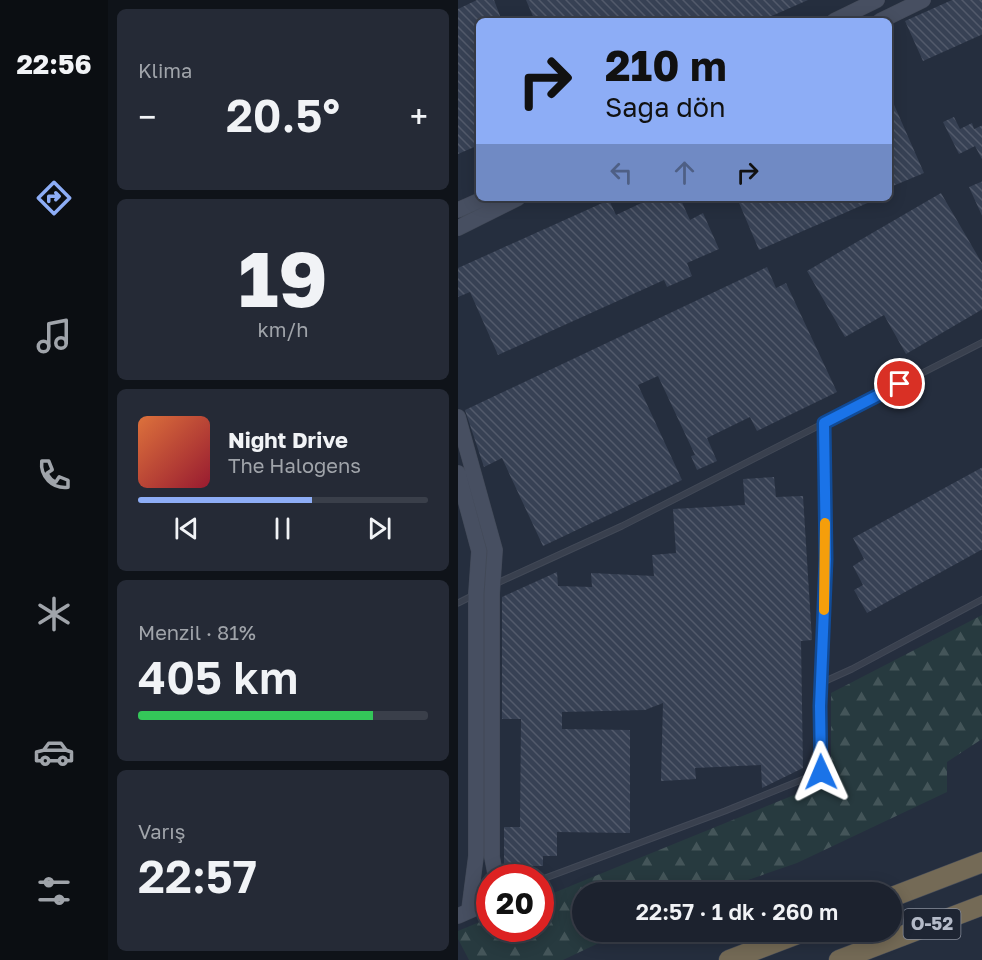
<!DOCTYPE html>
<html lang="tr">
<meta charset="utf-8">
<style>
:root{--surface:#1c222e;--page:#252a36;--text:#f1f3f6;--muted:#a0a4aa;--line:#3a3f4a;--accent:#8dadf6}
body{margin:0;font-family:"Golos Text",sans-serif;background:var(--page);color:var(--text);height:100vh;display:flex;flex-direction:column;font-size:22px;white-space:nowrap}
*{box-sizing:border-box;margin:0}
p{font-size:20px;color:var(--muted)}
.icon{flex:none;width:33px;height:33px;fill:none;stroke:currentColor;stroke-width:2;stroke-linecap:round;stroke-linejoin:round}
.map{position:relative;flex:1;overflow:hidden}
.details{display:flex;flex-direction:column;gap:9px;padding:9px;background:#0f1319;width:350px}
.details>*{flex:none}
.hud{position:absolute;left:18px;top:18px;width:416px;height:183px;border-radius:9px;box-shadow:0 3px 15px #0003,0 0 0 2px var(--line);background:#8dadf6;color:#111;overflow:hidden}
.speed{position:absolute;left:18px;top:864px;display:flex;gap:12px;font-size:30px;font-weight:700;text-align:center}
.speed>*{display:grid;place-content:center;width:78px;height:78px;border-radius:50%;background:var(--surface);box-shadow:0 3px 15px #0003,0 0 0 2px var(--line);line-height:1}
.speed .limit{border:9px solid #d22;background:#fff;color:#111}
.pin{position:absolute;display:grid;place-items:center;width:51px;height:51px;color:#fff;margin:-26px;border:3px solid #fff;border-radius:50%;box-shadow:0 2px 6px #0007}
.me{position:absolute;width:66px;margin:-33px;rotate:359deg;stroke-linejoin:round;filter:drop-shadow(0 0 4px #0008)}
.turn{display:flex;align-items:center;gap:21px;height:126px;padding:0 30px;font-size:27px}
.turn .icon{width:78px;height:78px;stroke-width:2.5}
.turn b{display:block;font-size:42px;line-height:51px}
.lanes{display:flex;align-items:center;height:57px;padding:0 30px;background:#0003;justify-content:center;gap:30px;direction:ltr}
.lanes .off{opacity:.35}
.big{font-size:45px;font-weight:600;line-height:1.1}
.details .tile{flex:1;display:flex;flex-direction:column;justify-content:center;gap:9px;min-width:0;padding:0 21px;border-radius:9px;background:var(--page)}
.details .dial{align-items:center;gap:0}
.dial b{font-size:78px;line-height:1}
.song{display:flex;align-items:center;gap:18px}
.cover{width:72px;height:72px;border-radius:9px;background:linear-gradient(135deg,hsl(20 70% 55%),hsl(350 70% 35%))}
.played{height:6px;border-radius:3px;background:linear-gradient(90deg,var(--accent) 60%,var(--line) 60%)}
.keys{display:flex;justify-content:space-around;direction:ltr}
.heat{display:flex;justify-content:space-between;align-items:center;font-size:33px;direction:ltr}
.charge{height:9px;border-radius:4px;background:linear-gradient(90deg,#34c759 81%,var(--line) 0)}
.trip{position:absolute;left:114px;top:882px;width:330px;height:60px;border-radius:30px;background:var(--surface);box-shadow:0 3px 15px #0003,0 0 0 2px var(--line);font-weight:600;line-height:60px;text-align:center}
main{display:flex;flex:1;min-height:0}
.tabs{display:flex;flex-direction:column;width:108px;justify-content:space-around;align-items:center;background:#0b0e12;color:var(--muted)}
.tabs .icon{width:42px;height:42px}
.tabs .selected{color:var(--accent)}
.tabs b{font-size:27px;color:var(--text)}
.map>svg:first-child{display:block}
.forest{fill:url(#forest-firs)}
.building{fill:url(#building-back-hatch)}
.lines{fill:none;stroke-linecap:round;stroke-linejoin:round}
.lane-casing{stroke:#424957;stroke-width:7}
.secondary-casing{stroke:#424957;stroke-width:16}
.highway-casing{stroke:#444b59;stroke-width:21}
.lane{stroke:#39404e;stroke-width:5}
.secondary{stroke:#474f61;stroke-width:15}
.highway{stroke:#746a56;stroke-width:20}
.route-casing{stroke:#114b97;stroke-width:15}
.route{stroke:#1a73e8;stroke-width:10}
.slow{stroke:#f59e0b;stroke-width:10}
.labels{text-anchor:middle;stroke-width:6;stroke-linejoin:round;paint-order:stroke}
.shield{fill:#1e2533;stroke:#888e9c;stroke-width:1.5}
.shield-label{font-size:18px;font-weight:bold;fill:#b5bbc9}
</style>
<main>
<nav class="tabs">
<b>22:56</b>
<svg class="icon selected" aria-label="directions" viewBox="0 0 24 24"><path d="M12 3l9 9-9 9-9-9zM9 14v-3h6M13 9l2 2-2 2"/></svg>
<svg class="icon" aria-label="music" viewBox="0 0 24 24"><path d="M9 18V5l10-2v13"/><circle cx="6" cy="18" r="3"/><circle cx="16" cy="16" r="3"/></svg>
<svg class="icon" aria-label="phone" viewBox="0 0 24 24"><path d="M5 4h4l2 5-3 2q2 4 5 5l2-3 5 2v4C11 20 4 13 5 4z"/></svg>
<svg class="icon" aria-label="climate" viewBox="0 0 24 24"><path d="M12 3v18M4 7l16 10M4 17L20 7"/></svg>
<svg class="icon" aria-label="car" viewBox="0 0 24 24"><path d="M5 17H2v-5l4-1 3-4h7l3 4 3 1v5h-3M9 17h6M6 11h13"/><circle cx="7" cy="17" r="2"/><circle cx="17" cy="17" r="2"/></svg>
<svg class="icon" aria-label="filters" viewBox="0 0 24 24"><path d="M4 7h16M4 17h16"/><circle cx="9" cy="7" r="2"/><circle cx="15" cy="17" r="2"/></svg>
</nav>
<section class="details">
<div class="tile"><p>Klima</p>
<div class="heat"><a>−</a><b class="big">20.5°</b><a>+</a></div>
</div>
<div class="tile dial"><b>19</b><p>km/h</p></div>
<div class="tile">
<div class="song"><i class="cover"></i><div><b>Night Drive</b><p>The Halogens</p></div></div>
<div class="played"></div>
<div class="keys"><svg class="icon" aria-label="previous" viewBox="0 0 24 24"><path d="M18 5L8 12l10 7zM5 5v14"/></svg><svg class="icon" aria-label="pause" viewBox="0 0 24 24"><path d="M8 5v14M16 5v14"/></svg><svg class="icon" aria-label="next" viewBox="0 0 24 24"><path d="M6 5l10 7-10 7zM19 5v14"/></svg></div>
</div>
<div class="tile"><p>Menzil · 81%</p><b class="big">405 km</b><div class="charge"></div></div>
<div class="tile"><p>Varış</p><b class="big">22:57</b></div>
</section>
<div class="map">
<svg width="525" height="960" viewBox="0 0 525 960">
<defs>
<pattern id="forest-firs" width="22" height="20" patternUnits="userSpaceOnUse" patternTransform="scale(1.5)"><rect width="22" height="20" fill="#273a3f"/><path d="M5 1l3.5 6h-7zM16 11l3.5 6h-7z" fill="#445559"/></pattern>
<pattern id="building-back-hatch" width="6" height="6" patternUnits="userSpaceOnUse" patternTransform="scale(1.5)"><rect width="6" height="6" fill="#374154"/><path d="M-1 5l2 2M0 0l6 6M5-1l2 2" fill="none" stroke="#525a6b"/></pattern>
</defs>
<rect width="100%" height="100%" fill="#252e3e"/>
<path class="forest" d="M524,615V739L489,762V792L339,863L255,892H124V932H164L105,960H11L0,939V931L31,918L32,928H82L83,898L373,780V693Z"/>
<path class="building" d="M19,0H36L44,21H21V145L0,154V9Z
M68,0H350L302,21H77Z
M494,0H525V34L465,61L447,21Z
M430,91L466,173L430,188Z
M496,117L502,129L514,123L516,129L525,125V161L517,146L501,154L485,122Z
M525,181V218L511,187Z
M483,193L525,265V309L448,354L426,315L387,337L349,271Z
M194,198H222L232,220L245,213L261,249L229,263L234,276L209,287L206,280L40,355L12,292L0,297V268L151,200L158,215Z
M279,198H421L301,250Z
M309,267L318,288L328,283L379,392L299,431L292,417L249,438L259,461L239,470L233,456L237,455L200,376L180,385L224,480L85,546L44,458L26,467L7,410Z
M525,467V549L409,613L396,590L405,585L395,566L406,559L395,538Z
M316,477L318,497L345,496L354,640L343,641L345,768L304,788L303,765L237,768L238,779L203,781L205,703L187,710L104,712V729L172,730V833L99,832V856H85V866H46V827H62L63,719H44V597L99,572L100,586L134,587L133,573L196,576L194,555L218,553L215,509L287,505L285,479Z"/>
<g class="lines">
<defs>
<path id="lane" d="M37,584L164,526L525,342
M0,603L16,595
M363,683L394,669L525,599
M82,880L267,811L363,772L362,707L368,559L366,423"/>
<path id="secondary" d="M376,21L419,0
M422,21L465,0
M0,210L27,198
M0,228L60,198
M0,417L37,550L34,594V857L38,878
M0,473L21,551L18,594V856L11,910
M0,916L32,902"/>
<path id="highway" d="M434,897L525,862
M271,960L345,932
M381,960L525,905"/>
</defs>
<use href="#lane" class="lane-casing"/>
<use href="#secondary" class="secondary-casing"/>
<use href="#highway" class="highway-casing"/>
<use href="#lane" class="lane"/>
<use href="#secondary" class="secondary"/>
<use href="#highway" class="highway"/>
</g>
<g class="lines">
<defs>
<path id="route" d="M363,772L362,706L368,559L366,423L442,384"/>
</defs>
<use href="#route" class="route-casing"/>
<use href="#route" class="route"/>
<path class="slow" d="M366,610L367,523"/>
</g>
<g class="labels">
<rect class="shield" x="445.5" y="909" width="57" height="30" rx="4.5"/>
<g class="shield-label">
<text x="474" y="930">O-52</text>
</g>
</g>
</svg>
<div class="speed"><div class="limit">20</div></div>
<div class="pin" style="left:442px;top:384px;background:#d93025"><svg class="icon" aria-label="arrive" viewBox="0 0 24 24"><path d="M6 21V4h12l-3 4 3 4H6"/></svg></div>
<svg class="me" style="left:363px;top:772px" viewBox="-20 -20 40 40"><path d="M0-17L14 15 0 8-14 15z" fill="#1a73e8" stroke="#fff" stroke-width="4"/></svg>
<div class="trip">22:57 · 1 dk · 260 m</div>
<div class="hud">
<div class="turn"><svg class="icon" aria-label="right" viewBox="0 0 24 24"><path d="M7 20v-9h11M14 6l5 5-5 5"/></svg><div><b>210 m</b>Sağa dön</div></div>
<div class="lanes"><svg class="icon off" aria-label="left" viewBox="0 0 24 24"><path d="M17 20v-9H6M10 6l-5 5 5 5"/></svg><svg class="icon off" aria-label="ahead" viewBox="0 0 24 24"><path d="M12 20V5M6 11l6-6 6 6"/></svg><svg class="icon" aria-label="right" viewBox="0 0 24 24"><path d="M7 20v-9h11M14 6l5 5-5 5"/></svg></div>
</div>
</div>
</main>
